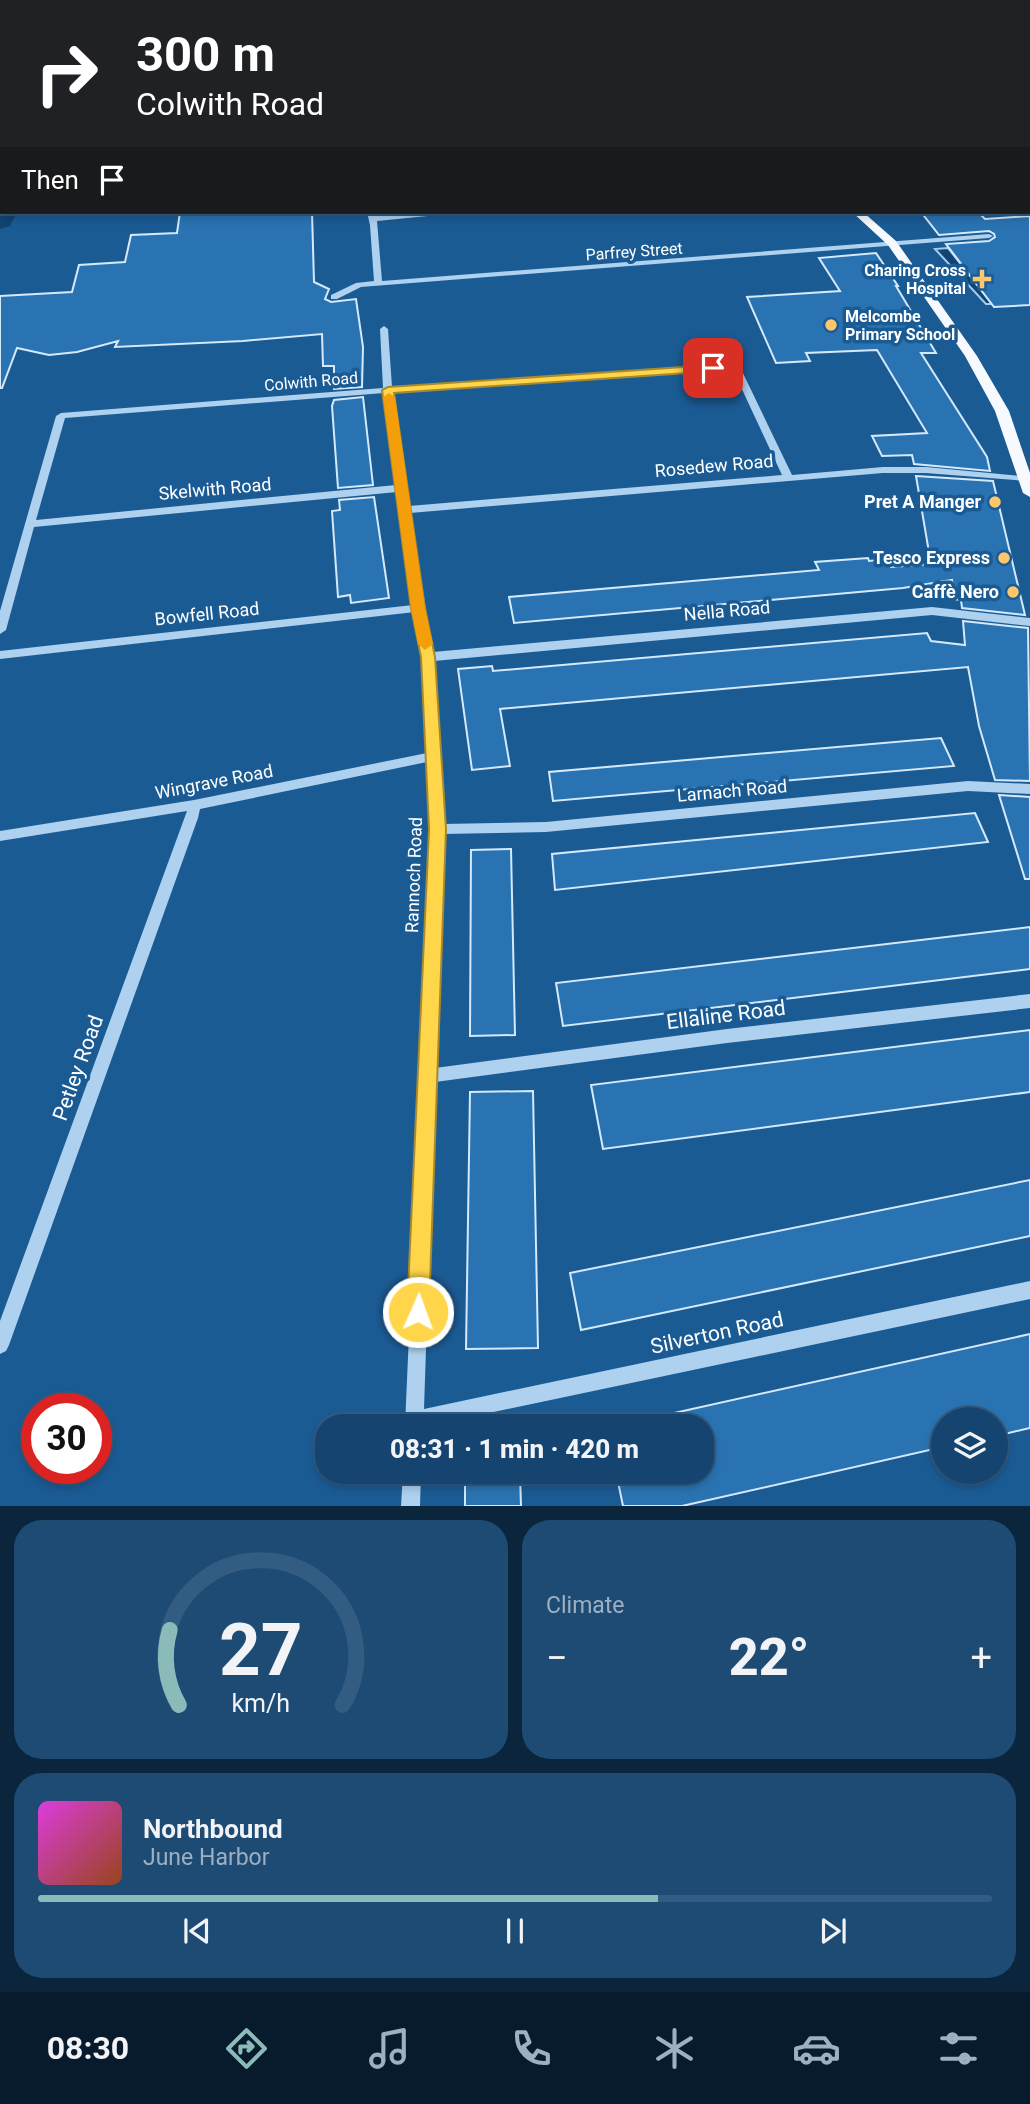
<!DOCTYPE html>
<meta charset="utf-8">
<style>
:root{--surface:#14446f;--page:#1d4b74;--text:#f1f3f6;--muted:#9db0c3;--line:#335c82;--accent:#8bbbb9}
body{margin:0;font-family:Roboto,sans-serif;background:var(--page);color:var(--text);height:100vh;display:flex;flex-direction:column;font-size:26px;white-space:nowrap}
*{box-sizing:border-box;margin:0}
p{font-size:23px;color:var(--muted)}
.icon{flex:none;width:38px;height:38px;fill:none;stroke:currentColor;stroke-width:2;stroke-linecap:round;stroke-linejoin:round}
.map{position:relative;height:1506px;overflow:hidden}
.sheet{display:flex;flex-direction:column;gap:14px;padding:14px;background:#0b253d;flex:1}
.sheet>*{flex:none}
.banner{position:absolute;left:0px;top:0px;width:1031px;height:214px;box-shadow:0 4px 10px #0003,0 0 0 2px var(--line);background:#202124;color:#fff;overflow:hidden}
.buttons{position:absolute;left:931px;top:1407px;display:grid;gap:14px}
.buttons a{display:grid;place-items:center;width:77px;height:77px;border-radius:50%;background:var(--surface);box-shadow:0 4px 10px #0003,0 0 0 2px var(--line);font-size:35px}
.speed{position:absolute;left:21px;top:1393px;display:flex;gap:14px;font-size:35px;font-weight:700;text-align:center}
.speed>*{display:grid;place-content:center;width:91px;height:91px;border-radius:50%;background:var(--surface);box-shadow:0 4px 10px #0003,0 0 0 2px var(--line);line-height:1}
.speed .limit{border:10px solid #d22;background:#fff;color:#111}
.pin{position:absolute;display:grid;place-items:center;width:60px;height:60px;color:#fff;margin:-30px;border-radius:14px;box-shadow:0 4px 10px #0006}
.me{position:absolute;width:77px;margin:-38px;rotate:2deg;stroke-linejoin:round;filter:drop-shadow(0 0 5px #0008)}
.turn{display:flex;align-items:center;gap:24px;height:147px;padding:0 21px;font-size:32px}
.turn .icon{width:91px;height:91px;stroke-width:2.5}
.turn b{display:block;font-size:49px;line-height:60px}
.then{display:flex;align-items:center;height:66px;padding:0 21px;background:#0003;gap:14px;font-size:26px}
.big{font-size:52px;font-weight:800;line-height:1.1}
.sheet .card{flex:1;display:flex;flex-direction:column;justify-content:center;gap:10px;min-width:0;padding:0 24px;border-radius:28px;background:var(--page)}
.sheet .dial{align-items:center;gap:0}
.dial svg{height:182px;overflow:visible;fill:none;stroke:var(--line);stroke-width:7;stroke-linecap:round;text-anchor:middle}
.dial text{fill:var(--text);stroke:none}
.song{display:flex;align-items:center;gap:21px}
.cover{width:84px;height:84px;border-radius:10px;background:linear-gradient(135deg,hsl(300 70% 55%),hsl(20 70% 35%))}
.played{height:7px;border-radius:4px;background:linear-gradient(90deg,var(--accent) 65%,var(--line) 65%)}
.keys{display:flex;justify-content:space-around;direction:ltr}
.heat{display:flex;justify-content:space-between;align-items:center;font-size:38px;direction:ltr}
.sheet .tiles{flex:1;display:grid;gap:14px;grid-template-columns:1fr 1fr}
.card:last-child{grid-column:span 2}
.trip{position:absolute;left:315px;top:1414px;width:399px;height:70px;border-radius:28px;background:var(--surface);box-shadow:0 4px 10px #0003,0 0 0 2px var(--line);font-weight:800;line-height:70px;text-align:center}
.menu{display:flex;height:112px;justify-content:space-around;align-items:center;background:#081b2c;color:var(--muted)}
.menu .icon{width:49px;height:49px}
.menu .active{color:var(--accent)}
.menu b{font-size:32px;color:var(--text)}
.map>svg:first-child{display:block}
.water{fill:#124472;stroke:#a0cdf1;stroke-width:2}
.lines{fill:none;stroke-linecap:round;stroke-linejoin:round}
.river{fill:#124472;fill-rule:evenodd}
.building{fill:#2a73b2;stroke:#d4e9fb;stroke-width:2}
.minor{fill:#add1ef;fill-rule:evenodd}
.major{fill:#f6faff;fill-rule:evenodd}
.route{fill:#ffd54a;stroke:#a68a30;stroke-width:2}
.slow{fill:#f59e0b}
.poi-dot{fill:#ffc76c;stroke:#1b5b94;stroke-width:2.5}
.labels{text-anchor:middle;stroke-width:7;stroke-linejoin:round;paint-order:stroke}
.far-street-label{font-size:16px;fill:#fff;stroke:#1b5b94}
.far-poi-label{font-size:16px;font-weight:bold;fill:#fff;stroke:#1b5b94;text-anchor:end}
.street-label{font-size:18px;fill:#fff;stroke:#1b5b94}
.poi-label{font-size:18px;font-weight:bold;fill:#fff;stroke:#1b5b94;text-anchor:end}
.near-street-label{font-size:21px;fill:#fff;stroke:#1b5b94}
</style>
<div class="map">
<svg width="1030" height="1506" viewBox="0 0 1030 1506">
<rect width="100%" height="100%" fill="#1b5b94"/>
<path class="water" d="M948,248L992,304H986L935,249Z"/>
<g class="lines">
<path class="river" d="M0,204L2,212H17L10,226L0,229Z"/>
</g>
<path class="building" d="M180,212H312L314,282L329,289L325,299L331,302L356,299L363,347L362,387L334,389V366H323L322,334L243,341L115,347L118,341L77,352L49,355L17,348L2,388H0V296L72,292L79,265L125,262L131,235L177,233Z
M921,212H978L985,219L1030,216V305L994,307L946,244L989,241L995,237L994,234L989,231L939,235Z
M876,253L898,286H896L936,353H921L987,457L990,471L914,464L912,455L882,456L872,436L927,433L877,350L806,353L810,361L776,363L747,297L840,291L819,258Z
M363,397L373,485L338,488L332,406L334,400Z
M916,476L993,481L1025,615L962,608L961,600L954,599L952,580L903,588L514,623L509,597L819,570L815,562L868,558L869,561L887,559L891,567L931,564Z
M374,497L389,598L351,603L350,595L338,597L332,511L340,510L339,500Z
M963,621L1028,628L1030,781L995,780L979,726L968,667L500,709L510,766L472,770L458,669L492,666L493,671L927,633L931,641L965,645Z
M941,738L954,766L553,801L549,772Z
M999,795L1030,797V879H1025Z
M975,813L988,842L555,890L552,854Z
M511,849L515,1035L470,1036L471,850Z
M1030,927V969L563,1026L556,983Z
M1030,1030V1092L603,1149L591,1085Z
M533,1091L538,1348L466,1349L470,1092Z
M1030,1180V1236L581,1330L570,1273Z
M1030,1334V1428L996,1436V1419H943V1447L682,1506H623L616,1472H702V1426H657L656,1417Z
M520,1475L521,1506H465V1476Z"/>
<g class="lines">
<path class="minor" d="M208,0H214L216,2H210Z
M638,0H659L632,2Z
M1029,26H1030V30H1029Z
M1029,64H1030V68H1029Z
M1029,105H1030V109H1029Z
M367,212H375L376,216L427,212H452L448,214L377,221L382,281L989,234L993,236L989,238L361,287L337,299H331V295L356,283L374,281L370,225Z
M384,326L388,329L392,387L736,364L740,367L792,475L883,467H926L1030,477L1029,480L1026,481L926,473H883L410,513L433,652L932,607L1030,618V626L932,615L434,661L443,824L546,822L968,781L1030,784V794L968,791L546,832L443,834L435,1068L727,1029L1030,994V1008L727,1043L435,1082L424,1409L1030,1281V1299L427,1426H405L431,829L427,762L200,809L198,818L9,1345L6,1351L0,1354V1321L187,811L0,841V831L194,800L427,753L422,657L415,612L0,659V651L413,605L397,492L34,527L6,630L0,634V611L56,416L61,413L383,388L380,329ZM733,370L782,475L409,506L393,392ZM384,393L396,485L36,520L65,418Z
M403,1472H421L420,1506H401Z"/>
<path class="major" d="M714,0H722V2H714Z
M852,212H863L896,241L977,356L1009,411L1030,473V497L1023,493L995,411L965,356L888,245Z"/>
</g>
<path class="route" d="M713,365L717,366V371L394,393L425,608L435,657L446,829L429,1312L426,1320L418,1323L410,1320L407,1312L429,829L421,657L411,608L382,390L388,387Z"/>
<path class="slow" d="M389,393L395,397L425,608L433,644L425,650L418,644L411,608L383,397Z"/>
<g class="poi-dot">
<path d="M978.5 268.5h7v7h7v7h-7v7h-7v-7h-7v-7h7z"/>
<circle cx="831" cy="325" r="7"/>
<circle cx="995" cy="502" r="7"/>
<circle cx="1004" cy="558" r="7"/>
<circle cx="1013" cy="592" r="7"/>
</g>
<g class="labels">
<g class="far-street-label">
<text transform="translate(634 251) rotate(-4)" y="6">Parfrey Street</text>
<text transform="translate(311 381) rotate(-5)" y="6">Colwith Road</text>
</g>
<g class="far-poi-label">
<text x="966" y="276">Charing Cross<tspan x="966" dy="18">Hospital</tspan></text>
<text x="845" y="322" text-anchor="start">Melcombe<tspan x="845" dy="18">Primary School</tspan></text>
</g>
<g class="street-label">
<text transform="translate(714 466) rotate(-5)" y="6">Rosedew Road</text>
<text transform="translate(215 489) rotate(-5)" y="6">Skelwith Road</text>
<text transform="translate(727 611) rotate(-5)" y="6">Nella Road</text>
<text transform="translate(207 614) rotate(-6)" y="6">Bowfell Road</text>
<text transform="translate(214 782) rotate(-11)" y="6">Wingrave Road</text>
<text transform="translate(732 791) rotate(-5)" y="6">Larnach Road</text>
<text transform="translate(414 875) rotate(-88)" y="6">Rannoch Road</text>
</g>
<g class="poi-label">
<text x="981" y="508">Pret A Manger</text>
<text x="990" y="564">Tesco Express</text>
<text x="999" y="598">Caffè Nero</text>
</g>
<g class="near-street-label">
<text transform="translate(726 1015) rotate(-7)" y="7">Ellaline Road</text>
<text transform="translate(78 1068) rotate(-70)" y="7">Petley Road</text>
<text transform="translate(717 1333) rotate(-12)" y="7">Silverton Road</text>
</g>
</g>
</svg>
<div class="buttons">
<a><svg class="icon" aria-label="layers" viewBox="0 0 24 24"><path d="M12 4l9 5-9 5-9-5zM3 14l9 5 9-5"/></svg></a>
</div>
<div class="speed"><div class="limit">30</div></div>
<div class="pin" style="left:713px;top:368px;background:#d93025"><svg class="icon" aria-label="arrive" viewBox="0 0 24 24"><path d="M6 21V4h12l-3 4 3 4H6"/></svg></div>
<svg class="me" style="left:418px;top:1312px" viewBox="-20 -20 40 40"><circle r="17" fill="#ffd54a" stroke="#fff" stroke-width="3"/><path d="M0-11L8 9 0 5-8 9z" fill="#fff"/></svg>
<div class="trip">08:31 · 1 min · 420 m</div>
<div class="banner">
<div class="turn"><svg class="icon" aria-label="right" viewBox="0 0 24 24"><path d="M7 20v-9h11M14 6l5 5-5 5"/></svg><div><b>300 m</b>Colwith Road</div></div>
<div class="then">Then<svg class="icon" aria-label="arrive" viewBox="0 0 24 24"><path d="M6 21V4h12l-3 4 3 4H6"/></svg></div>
</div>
</div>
<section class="sheet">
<div class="tiles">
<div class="card dial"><svg viewBox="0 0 100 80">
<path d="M14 69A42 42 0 1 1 86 69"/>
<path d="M14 69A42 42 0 0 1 10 36" stroke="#8bbbb9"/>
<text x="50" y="56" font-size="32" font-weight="700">27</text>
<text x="50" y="72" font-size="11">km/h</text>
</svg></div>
<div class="card"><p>Climate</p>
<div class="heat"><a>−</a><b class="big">22°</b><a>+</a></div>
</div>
<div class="card">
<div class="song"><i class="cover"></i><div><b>Northbound</b><p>June Harbor</p></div></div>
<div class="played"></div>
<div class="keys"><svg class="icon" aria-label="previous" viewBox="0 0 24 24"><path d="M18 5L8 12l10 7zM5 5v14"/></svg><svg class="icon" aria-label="pause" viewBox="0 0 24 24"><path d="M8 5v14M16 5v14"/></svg><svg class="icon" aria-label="next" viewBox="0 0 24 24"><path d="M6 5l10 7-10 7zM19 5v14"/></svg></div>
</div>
</div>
</section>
<nav class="menu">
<b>08:30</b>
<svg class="icon active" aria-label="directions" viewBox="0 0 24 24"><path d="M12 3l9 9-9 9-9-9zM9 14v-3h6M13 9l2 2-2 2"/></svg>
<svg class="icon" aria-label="music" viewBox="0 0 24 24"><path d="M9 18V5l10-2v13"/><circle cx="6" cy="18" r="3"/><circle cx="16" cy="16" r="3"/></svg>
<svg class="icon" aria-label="phone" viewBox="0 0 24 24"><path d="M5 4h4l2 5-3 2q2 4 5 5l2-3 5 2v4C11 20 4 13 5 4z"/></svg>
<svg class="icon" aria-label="climate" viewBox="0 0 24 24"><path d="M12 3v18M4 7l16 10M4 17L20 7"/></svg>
<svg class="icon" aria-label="car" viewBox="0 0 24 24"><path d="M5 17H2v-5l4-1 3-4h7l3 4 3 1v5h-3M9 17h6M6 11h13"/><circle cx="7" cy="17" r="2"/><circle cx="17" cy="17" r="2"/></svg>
<svg class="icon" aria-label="filters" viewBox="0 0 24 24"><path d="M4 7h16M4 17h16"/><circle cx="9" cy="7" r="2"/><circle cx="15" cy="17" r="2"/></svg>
</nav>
